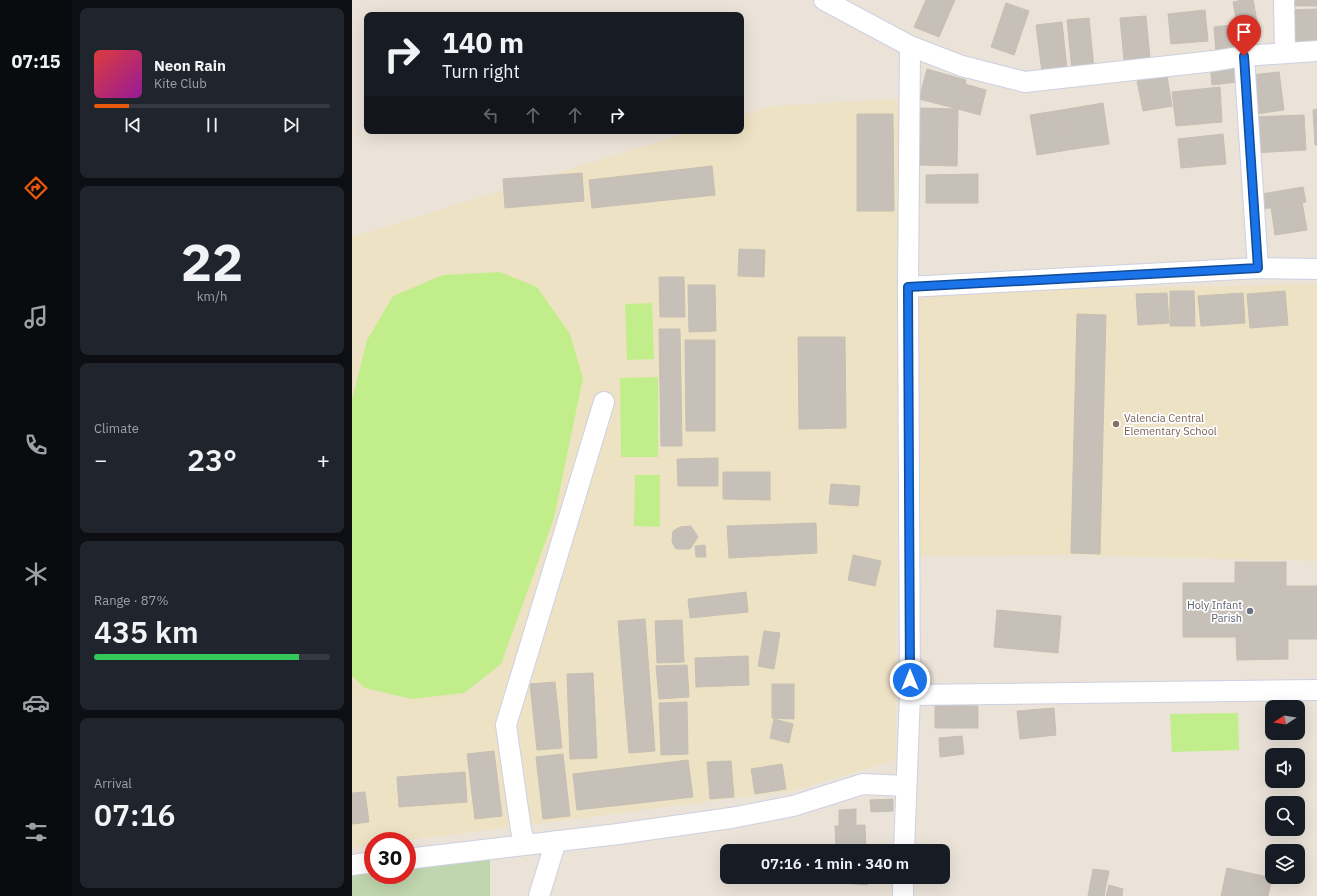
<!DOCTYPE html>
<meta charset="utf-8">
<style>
:root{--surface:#171b24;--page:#20242c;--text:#f1f3f6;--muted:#9ea1a6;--line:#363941;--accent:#ea580c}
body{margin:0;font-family:"IBM Plex Sans",sans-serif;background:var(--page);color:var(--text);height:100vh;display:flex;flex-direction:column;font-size:15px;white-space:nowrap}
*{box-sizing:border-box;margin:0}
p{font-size:13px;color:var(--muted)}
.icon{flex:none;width:22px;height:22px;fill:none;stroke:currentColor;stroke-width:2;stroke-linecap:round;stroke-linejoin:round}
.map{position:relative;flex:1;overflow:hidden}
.panel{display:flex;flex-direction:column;gap:8px;padding:8px;background:#0d0f14;width:280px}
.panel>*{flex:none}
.banner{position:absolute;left:12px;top:12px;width:380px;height:122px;border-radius:8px;box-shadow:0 4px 16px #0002;background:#171b24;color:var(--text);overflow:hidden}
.needle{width:26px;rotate:258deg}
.fabs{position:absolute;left:913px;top:700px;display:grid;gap:8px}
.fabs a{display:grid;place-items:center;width:40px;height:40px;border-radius:8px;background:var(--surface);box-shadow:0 4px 16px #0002;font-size:20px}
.speed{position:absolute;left:12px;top:832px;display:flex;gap:8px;font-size:20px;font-weight:700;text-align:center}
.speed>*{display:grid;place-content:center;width:52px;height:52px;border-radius:50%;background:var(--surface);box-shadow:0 4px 16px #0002;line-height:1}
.speed .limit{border:6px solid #d22;background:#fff;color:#111}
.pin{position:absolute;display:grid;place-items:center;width:34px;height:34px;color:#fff;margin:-41px -17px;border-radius:50% 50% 50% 0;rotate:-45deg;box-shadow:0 0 4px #0007}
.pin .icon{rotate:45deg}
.me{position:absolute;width:44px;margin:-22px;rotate:0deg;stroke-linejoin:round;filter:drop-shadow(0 0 3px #0008)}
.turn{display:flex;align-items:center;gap:14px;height:84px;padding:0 12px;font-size:18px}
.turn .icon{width:52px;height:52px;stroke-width:2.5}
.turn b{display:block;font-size:28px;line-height:34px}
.lanes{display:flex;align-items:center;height:38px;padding:0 12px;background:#0003;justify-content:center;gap:20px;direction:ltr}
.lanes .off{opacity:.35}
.big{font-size:30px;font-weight:600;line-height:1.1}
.panel .tile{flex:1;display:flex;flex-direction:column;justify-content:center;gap:6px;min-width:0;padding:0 14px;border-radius:8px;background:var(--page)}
.panel .dial{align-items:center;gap:0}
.dial b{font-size:52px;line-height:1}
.song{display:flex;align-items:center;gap:12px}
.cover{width:48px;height:48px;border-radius:6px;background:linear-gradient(135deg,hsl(0 70% 55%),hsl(300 70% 35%))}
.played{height:4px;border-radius:2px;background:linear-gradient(90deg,var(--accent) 15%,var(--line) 15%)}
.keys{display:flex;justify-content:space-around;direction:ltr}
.heat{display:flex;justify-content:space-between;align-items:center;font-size:22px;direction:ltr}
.charge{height:6px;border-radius:3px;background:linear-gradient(90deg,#34c759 87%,var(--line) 0)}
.trip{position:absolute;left:368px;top:844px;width:230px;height:40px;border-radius:8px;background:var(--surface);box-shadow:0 4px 16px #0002;font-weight:600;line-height:40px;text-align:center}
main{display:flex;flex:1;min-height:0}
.dock{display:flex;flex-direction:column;width:72px;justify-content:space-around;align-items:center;background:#090b0e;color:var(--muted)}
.dock .icon{width:28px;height:28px}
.dock .selected{color:var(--accent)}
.dock b{font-size:18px;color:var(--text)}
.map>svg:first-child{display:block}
.education{fill:#eee2c5}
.cemetery{fill:#c0d6ae}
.pitch{fill:#c2ed8b}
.building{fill:#c6c0b8;stroke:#c6bfb2}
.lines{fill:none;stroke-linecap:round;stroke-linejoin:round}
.minor-casing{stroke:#cdd0e2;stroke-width:22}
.minor{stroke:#fff;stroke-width:20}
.route-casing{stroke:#114b97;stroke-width:10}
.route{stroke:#1a73e8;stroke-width:7}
.education-dot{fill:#8d6e63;stroke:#fff;stroke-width:1.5}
.worship-dot{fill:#6b7280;stroke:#fff;stroke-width:1.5}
.labels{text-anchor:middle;stroke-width:3.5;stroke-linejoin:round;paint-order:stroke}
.education-label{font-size:11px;fill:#785e54;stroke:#fff;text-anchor:start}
.worship-label{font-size:11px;fill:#5b616d;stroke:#fff;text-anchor:end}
</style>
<main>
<nav class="dock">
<b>07:15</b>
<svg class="icon selected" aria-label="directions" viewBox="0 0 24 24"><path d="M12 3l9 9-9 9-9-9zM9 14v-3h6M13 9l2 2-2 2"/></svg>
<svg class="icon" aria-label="music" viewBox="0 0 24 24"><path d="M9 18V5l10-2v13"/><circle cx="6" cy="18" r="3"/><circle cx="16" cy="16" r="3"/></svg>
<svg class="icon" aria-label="phone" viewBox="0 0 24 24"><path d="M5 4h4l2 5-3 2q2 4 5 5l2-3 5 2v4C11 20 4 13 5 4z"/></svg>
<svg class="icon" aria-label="climate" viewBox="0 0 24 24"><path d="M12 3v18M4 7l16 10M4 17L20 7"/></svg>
<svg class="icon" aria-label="car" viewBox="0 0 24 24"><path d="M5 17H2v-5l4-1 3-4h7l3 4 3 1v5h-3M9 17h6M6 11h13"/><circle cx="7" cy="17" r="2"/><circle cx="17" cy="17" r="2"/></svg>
<svg class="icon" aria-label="filters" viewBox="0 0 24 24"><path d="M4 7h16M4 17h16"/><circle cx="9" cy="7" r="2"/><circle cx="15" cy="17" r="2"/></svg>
</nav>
<section class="panel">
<div class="tile">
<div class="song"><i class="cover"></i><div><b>Neon Rain</b><p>Kite Club</p></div></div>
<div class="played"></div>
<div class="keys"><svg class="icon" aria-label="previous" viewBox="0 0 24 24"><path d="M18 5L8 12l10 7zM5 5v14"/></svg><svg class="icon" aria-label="pause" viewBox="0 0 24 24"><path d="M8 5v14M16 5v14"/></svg><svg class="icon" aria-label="next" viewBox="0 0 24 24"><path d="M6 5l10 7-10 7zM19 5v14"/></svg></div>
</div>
<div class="tile dial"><b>22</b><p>km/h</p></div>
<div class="tile"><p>Climate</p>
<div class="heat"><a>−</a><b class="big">23°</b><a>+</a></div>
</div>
<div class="tile"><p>Range · 87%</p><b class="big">435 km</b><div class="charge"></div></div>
<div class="tile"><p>Arrival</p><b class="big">07:16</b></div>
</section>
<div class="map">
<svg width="965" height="896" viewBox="0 0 965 896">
<rect width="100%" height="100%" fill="#ebe3d8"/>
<path class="education" d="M547,99L544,760L440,791L52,841H21V845L0,848V237L341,131H389V116L420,106Z
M965,284V561L719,555L564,556L561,292Z"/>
<path class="cemetery" d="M138,855V896H0V871L21,868V875H55V864Z"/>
<path class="pitch" d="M148,272L185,287L218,334L231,378L202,518L149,664L112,693L60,699L13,688L0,676V399L15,340L41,296L91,275Z
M300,303L302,359L275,360L273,304Z
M306,377V457H269L268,378Z
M283,475H308V527L282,526Z
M886,713L887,750L820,752L818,714Z"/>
<path class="building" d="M574,0H603L587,37L562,27Z
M890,0H901L907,32L887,35L881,2Z
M940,0H965V6H940Z
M654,3L677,11L662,55L639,47Z
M965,9V43L937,44L936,10Z
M853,10L856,41L819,44L816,14Z
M794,16L798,58L772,60L768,18Z
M737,18L742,68L720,70L715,20Z
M710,22L715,69L690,72L684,25Z
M879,25L882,51L864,53L862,27Z
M882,60L885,82L860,85L858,63Z
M575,69L614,80L606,109L567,99Z
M927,72L932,110L904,114L899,75Z
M815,76L820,106L791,111L785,81Z
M613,84L634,90L628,115L606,109Z
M868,87L870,122L824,126L820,92Z
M751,103L757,144L722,149L716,109Z
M568,108L606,109L605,166L567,165Z
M716,109L722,149L685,155L678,115Z
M965,109V145H963L961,110Z
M505,114H541L542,211H505Z
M952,115L954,150L900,153L899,117Z
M871,134L874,164L829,168L826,139Z
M360,166L363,195L240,208L237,180Z
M230,173L232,201L153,208L151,179Z
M626,174V203H574V175Z
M951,187L954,202L905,210L903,195Z
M950,202L955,230L923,235L919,207Z
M387,249L413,250L412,277L386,276Z
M307,277H332L333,317H308Z
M336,285H363L364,331L337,332Z
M818,291H842L843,326H818Z
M933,291L936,325L898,328L895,294Z
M815,293L817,323L786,325L784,294Z
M891,293L893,323L849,326L846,296Z
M725,314L754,315L748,554L719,553Z
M307,329H328L330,446H309Z
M446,337H493L494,428L447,429Z
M333,340H363V431H334Z
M366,458V486H326L325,459Z
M371,472H418V500L371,499Z
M479,484L508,486L506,506L477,504Z
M464,523L465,553L377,558L375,526Z
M339,526L346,537L338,549H324L320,542L321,531L328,527Z
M353,545L354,557H344L343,546Z
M501,555L529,561L523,586L496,580Z
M883,562H934V586H965V639H936V659L885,660L884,637H831V583H883Z
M394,592L396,612L338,618L336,599Z
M645,610L709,616L706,653L642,647Z
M293,619L303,751L277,753L266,621Z
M330,620L332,662L305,663L303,621Z
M412,631L428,633L422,669L406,666Z
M396,656L397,685L344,687L343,658Z
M335,665L337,697L307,699L304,666Z
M241,673L245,758L218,759L215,674Z
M203,682L210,748L185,750L178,684Z
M420,684H442V719L420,718Z
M335,702L336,754L309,755L307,703Z
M583,705L626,706V728H583Z
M702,708L704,735L668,739L665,711Z
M422,719L441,724L437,743L418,738Z
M610,736L612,754L588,757L587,738Z
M142,751L150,816L123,819L115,754Z
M211,754L218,816L191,819L184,757Z
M336,760L341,797L225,810L221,774Z
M379,761L382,797L358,799L355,762Z
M430,764L434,789L403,794L399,769Z
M113,772L115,802L47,807L45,777Z
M13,792L17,822L0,824V793Z
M541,799V811L519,812L518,800Z
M504,809V825L487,826V810Z
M513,825L514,848L484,849L483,826Z
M875,868L920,878L916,896H869Z
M741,869L757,871L752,896H736Z
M481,877H516L515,885L481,882Z
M757,885L771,889L770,896H754Z"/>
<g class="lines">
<defs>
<path id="minor" d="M472,0L558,46L610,66L673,82L862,61L892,56L965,51
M932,0L933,53
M892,56L906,268
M556,287L906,268L965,269
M558,695L965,690
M173,845L169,830L154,725L252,402
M552,851L558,695L556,287L558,46
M55,859L266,834L379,818L441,806L511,784L553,786
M0,865L21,862
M187,896L204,841
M551,896V877"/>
</defs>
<use href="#minor" class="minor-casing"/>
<use href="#minor" class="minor"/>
</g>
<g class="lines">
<defs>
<path id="route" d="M558,680L556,287L906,268L892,56"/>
</defs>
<use href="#route" class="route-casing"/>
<use href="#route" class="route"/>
</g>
<circle class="education-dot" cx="764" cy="424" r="4"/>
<circle class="worship-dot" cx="898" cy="611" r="4"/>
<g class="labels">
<g class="education-label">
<text x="772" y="422">Valencia Central<tspan x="772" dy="13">Elementary School</tspan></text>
</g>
<g class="worship-label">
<text x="890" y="609">Holy Infant<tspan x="890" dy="13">Parish</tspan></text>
</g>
</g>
</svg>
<div class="fabs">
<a><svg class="needle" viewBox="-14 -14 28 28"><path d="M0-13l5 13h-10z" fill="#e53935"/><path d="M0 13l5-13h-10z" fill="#9ea1a6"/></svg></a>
<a><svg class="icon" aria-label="sound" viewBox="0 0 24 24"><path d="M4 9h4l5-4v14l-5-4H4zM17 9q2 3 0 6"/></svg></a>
<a><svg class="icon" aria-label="search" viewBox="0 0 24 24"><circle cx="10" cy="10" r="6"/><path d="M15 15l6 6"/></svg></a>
<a><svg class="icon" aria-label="layers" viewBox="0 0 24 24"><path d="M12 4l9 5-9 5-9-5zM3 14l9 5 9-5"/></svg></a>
</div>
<div class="speed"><div class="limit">30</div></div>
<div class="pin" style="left:892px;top:56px;background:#d93025"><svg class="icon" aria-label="arrive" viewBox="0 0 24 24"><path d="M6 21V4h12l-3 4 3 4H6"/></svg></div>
<svg class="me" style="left:558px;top:680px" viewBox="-20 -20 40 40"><circle r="17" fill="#1a73e8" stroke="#fff" stroke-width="3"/><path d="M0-11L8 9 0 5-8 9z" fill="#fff"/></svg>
<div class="trip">07:16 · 1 min · 340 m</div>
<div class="banner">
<div class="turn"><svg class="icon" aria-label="right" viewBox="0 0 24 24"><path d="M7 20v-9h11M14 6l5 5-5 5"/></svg><div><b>140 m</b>Turn right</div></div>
<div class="lanes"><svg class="icon off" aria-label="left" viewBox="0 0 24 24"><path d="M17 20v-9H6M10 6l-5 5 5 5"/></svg><svg class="icon off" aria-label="ahead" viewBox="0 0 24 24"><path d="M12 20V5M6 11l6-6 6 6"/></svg><svg class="icon off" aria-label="ahead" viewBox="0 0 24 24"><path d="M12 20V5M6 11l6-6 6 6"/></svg><svg class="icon" aria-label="right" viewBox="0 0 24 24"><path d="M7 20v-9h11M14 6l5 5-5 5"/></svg></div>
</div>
</div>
</main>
